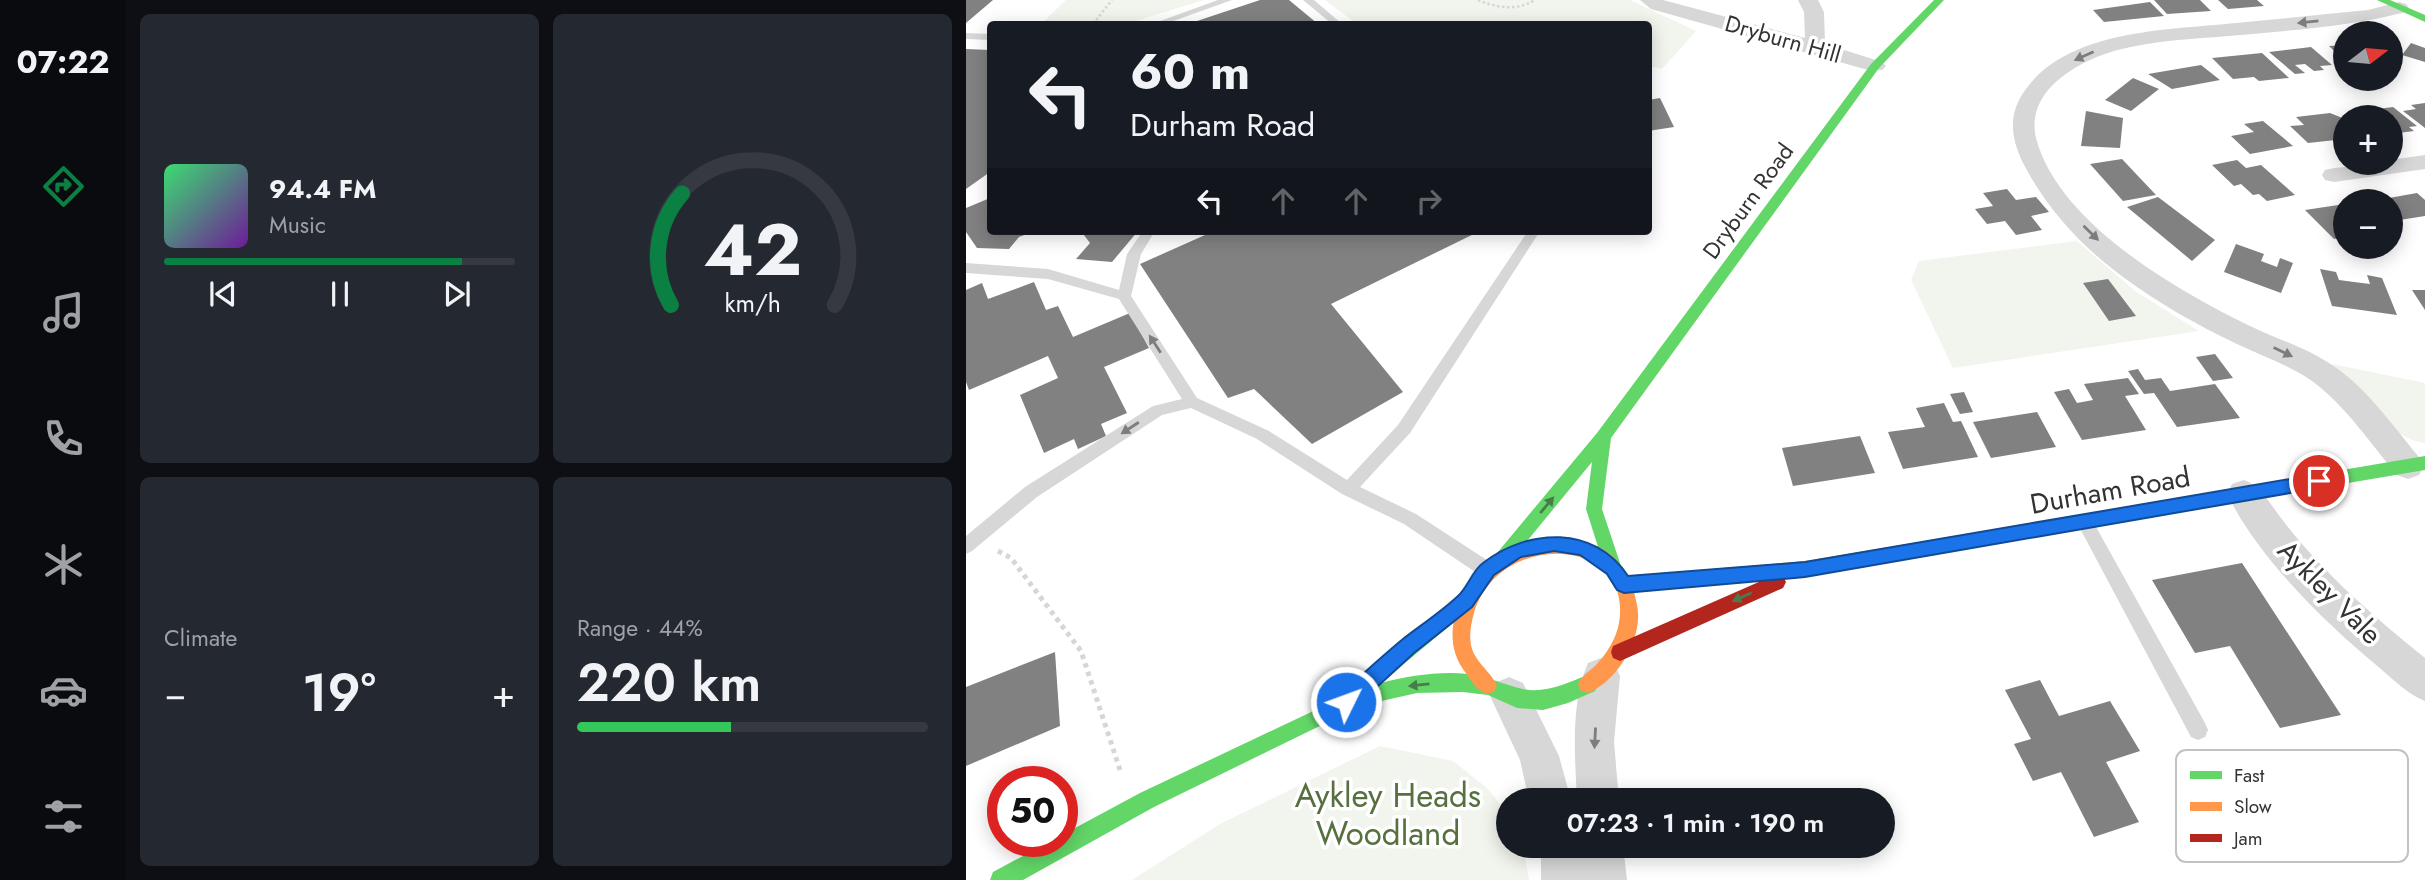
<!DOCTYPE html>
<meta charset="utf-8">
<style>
:root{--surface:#171b24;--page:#242831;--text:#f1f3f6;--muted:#9ea1a6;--line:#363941;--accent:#0b8043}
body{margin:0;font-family:Jost,sans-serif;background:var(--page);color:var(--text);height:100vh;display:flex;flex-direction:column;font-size:26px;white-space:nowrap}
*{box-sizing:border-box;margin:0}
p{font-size:23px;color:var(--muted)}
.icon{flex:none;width:38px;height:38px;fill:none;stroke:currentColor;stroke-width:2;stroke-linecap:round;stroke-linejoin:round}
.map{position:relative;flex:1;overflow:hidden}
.sheet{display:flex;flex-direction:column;gap:14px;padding:14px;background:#0d0f14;width:840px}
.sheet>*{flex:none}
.banner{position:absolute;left:21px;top:21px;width:665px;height:214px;border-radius:7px;box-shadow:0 4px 18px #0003;background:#171b24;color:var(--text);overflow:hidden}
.needle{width:46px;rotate:74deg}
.tools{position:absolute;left:1367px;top:21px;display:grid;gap:14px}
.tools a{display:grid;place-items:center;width:70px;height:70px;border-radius:50%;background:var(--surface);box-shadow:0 4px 18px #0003;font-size:35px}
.speed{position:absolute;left:21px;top:766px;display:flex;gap:14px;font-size:35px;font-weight:700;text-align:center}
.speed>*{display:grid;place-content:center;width:91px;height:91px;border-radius:50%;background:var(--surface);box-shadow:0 4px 18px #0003;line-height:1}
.speed .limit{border:10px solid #d22;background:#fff;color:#111}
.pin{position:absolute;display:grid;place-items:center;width:60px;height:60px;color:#fff;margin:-30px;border:4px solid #fff;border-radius:50%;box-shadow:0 2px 7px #0007}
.me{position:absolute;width:77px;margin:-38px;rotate:48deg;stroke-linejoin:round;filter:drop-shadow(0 0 5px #0008)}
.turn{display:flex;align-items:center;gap:24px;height:147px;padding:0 28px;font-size:32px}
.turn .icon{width:91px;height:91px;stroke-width:2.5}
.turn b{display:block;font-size:49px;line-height:60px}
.lanes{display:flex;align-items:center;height:66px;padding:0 28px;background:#0003;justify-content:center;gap:35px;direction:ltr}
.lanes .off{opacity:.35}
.big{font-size:52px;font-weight:600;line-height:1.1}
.sheet .tile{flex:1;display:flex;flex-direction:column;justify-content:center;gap:10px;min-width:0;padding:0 24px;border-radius:10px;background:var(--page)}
.sheet .dial{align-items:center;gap:0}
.dial svg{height:182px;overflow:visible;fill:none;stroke:var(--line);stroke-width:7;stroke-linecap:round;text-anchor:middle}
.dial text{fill:var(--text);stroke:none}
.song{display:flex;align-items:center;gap:21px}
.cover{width:84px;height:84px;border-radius:10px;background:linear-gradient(135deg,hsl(140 70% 55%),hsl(280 70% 35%))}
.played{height:7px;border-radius:4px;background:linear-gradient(90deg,var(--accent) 85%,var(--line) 85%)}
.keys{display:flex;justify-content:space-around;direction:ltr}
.heat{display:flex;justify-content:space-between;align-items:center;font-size:38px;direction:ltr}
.charge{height:10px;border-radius:5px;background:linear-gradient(90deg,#34c759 44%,var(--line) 0)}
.sheet .tiles{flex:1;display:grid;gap:14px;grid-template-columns:repeat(2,1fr)}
.trip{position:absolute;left:530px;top:788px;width:399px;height:70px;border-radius:35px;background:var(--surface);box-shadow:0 4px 18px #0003;font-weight:600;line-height:70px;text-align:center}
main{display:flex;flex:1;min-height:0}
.menu{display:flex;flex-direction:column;width:126px;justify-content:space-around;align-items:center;background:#090b0e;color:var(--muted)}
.menu .icon{width:49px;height:49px}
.menu .active{color:var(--accent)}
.menu b{font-size:32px;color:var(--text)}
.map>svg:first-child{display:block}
.green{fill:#f1f5ed}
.building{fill:#818181}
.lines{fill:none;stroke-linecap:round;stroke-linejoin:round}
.path-far1{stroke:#d6d6d6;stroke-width:2.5;stroke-dasharray:2.5 2.5;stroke-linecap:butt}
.path{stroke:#d6d6d6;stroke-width:5;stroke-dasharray:4.5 4.5;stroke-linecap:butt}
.lane{fill:#d7d7d7;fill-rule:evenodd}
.street{fill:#d7d7d7;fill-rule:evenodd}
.fast{fill:#63d668;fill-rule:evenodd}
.slow{fill:#ff974d;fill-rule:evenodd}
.jam{fill:#b3261e;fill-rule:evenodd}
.oneway{fill:#7d7d7d}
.oneway2{fill:#497c4b}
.route{fill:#1a73e8;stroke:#114b97;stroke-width:2}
.labels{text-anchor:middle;stroke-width:7;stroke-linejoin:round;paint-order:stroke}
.far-street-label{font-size:23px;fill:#333;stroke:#fff}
.street-label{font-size:28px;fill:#333;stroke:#fff}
.near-park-label{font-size:33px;fill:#56703f;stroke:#fff}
.key{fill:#fff;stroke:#c2c2c2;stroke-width:2}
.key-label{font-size:19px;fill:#333}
</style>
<main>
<nav class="menu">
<b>07:22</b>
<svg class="icon active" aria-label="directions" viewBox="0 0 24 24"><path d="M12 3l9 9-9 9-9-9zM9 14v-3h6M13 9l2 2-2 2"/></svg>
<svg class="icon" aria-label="music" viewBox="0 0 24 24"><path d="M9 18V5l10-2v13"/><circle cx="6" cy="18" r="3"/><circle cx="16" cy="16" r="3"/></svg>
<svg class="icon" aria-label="phone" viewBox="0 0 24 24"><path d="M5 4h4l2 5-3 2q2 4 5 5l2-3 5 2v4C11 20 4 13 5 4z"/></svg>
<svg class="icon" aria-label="climate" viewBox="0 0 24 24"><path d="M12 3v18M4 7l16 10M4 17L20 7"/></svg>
<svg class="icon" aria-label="car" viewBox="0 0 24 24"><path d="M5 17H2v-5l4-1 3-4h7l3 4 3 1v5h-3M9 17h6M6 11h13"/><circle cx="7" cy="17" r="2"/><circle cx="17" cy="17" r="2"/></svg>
<svg class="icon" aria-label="filters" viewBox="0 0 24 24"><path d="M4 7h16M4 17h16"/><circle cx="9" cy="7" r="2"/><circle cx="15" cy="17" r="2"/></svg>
</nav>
<section class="sheet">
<div class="tiles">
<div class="tile">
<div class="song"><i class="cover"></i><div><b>94.4 FM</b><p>Music</p></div></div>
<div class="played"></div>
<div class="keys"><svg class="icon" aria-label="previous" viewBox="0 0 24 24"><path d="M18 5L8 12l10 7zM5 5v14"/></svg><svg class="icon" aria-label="pause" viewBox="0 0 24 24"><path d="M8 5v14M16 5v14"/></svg><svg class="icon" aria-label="next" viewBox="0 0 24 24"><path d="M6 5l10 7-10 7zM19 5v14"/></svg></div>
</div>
<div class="tile dial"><svg viewBox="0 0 100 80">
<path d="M14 69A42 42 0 1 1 86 69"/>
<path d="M14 69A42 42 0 0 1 19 20" stroke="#0b8043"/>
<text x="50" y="56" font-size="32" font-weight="700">42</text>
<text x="50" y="72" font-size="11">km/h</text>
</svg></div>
<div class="tile"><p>Climate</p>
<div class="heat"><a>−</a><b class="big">19°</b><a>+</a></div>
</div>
<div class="tile"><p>Range · 44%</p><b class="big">220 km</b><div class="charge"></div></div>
</div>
</section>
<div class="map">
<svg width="1459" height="880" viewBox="0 0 1459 880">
<rect width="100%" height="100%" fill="#fff"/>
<path class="green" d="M100,0H238L160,24H75Z
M359,0H664L730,31L696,69L683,66L682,24H391Z
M1111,241L1169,291L1233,331L987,368L945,280L953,261Z
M1366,364L1459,383V443C1428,441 1390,393 1368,371Z
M414,746L487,761L521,788L542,814V845H557L563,880H166L254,824Z"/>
<path class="building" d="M0,0H27L0,23Z
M294,0H323L352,24H222Z
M1188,0H1234L1245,11L1201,14Z
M1252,0H1291L1298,6L1262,9Z
M1184,2L1198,16L1138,22L1127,10Z
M1445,43L1459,48V62L1436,55Z
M1379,45V61L1363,46Z
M1345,47L1366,65L1354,66L1358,70L1348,71L1339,64L1329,65L1339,73L1329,74L1303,52Z
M0,49L24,50V172L0,189Z
M1296,53L1323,78L1293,81L1288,77L1267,79L1246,58Z
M1235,65L1254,80L1206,89L1182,74Z
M1167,78L1193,89L1165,111L1139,100Z
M694,98L708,127L682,131V100Z
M1459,103V128L1437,111L1450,109L1445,105Z
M1427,107L1451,126L1443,127L1448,131L1424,134V117H1404L1397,111Z
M1120,111L1157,118L1154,148L1115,146Z
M1364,113L1379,119V139L1342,143L1324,126L1338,125L1330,117Z
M1297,121L1327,146L1284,154L1265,136L1288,132L1278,124Z
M1156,159L1172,176L1190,195L1157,201L1124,164Z
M1271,160L1280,168L1295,165L1329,195L1301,201L1293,194L1287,195L1275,184L1268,186L1246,165Z
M1041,189L1050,200L1070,197L1083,212L1065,216L1076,230L1050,235L1039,221L1021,224L1009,209L1027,206L1017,193Z
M1451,193L1459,200V216L1427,221L1424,201H1406Z
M1192,197L1249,240L1226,261L1161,207Z
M24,198V231H69L53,237L43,249L11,248L0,232V208Z
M1379,204V229H1376L1379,237L1368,239L1339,210Z
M115,231H172L146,262L110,259L124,243Z
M248,231H303L306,234L312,231H514L365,304L437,392L346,444L288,389L262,398L174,264Z
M1270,244L1298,254L1295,261L1311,267L1314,258L1327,263L1315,293L1258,272Z
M1354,269L1370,272L1373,280L1388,282L1404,284L1401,275L1416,278L1431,315L1366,306Z
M1142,279L1170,316L1143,321L1117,283Z
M68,282L80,310L92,306L107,337L164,313L183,348L138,367L161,413L135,424L140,436L112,449L108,439L78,453L54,395L92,378L82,356L3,390L0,382V290L16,283L22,299Z
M1446,290H1459V310Z
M1249,354L1267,378L1247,381L1230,357Z
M1172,369L1179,380L1195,378L1204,391L1249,384L1274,418L1211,427L1188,393L1178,394L1162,371Z
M1162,378L1173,394L1159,396L1180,430L1116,440L1088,392L1103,389L1111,403L1127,400L1118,384Z
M998,392L1007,412L994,414L984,394Z
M978,403L987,422L995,421L1012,457L937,469L922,432L959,427L950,408Z
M1071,412L1090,447L1025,458L1007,422Z
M894,436L909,473L827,486L816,448Z
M1276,563L1375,715L1314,728L1264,646L1229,653L1186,580Z
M89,652L94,726L0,766V687Z
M1074,680L1093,716L1144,701L1174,751L1140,762L1173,822L1128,837L1095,772L1067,781L1048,744L1065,739L1039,690Z"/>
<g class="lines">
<path class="path-far1" d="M512,0C531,8 551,11 569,0
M127,24L146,0"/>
<path class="path" d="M32,551L45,558L115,651L154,770"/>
<path class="lane" d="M252,0H266L199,24H186Z
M337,0H348L376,24H366Z
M0,33L24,34V40L0,39Z
M177,231H189L175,254L165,296L231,398L303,431L381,480L432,425L562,231H574L444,433L394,487L450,514L527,564L530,570L527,576L521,578L515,576L438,524L376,494L291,439L225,408L196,415L71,497L6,551L0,554V536L59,487L187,406L216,399L153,299L82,279L0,273V263L82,269L153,290L161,254Z
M1118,514L1124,516L1239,723L1242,730L1239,737L1232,740L1225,737L1110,521L1112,516Z"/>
<path class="street" d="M674,0H697L839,38L838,12L832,0H852L858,12L859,44L916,62L920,66L916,70H902L685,9Z
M1433,2L1440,4L1443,8L1440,12C1378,28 1314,31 1251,37C1212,40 1172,42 1136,55C1101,68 1060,96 1070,138C1092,223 1212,291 1284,326C1311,339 1341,348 1366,365C1401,388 1426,425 1453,457L1458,466L1453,475L1442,479L1431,475C1404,443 1380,406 1346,381C1323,365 1296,356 1271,344C1231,325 1192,303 1157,277C1116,247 1080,208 1057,163C1044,136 1042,113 1060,89C1103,29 1204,30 1270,23C1314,19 1358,14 1402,10Z
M1459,155V169L1368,182L1359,180L1356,175L1359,170L1368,168L1424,163V160Z
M1278,480C1295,486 1304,504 1315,518C1356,572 1406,615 1459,658V701C1442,694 1430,682 1416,670C1359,623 1294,560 1261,494L1266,484Z
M635,658L648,663L654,676L648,742L653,800H611C609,756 604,704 622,663Z
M543,677L557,683L593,756L605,800H563L554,760L524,696L529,683Z
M575,845H657L661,880H575Z"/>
<path class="fast" d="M968,0H978L913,68L645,438L636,509L656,569L653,575L647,577L641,575L620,509L626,462L543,563L537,566L531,563L528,558L531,553L631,433L905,64Z
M1411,0H1424L1459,15V22Z
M1459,456V470L1294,498L1288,496L1286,491L1288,486L1294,484Z
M500,593L506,595L509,601L506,607L415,683C443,676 472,671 502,674C519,676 532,682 549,687C575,696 598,684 622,675L629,677L632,684L629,691L602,703L577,710L551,708L522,695L497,692L451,693L411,702L366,720L188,807L57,880H24L27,872L83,842H96V835L174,793L377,697L379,689L434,641Z"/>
<path class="slow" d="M1066,523L1072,525L1075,530L1072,535L1066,537L839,577L668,591C669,598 672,606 672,613C674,643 650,682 622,693L615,691L612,684C616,675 624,671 630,665C641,653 650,639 653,623C668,534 531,531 508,613C505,624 503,634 505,645C508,661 524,671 531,685L528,692L521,694C511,690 505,681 499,672C485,653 484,633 490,611C496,592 503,574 520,562C552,538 613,528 645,555C652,561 657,569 663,576L839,561Z"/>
<path class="jam" d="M1294,484L1300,486L1302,491L1300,496L1294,498L1066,537L1060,535L1057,530L1060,525L1066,523Z
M811,574L817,576L820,582L817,588L661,658L654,661L647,658L645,652L647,646Z"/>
</g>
<defs><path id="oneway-solid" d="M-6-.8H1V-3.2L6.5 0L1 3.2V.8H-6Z" transform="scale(1.75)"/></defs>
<g class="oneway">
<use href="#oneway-solid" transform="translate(1342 22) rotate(174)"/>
<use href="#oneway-solid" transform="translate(1118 56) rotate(156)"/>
<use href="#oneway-solid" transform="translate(1125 233) rotate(44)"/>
<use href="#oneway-solid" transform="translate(189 344) rotate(-123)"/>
<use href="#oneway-solid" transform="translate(1317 352) rotate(26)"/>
<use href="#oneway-solid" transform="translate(164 428) rotate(147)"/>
<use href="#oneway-solid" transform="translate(629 738) rotate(93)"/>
</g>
<g class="oneway2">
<use href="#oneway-solid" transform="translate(581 505) rotate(-50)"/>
<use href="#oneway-solid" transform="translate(776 597) rotate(156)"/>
<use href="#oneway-solid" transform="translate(453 685) rotate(174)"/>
</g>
<path class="route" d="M1353,474L1359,476L1362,481L1359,486L1353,488L839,577L658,593L651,590L641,574L614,555L588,551L555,557L528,575L506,607L448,653L387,709L380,712L373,709L370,702L373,695C394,677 415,657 437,639C455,625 475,612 492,596C502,587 506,571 517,563C562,528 629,525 662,576L839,562Z"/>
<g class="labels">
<g class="far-street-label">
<text transform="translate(817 39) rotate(16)" y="8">Dryburn Hill</text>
<text transform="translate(782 201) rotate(-54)" y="8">Dryburn Road</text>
</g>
<g class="street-label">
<text transform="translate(1144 490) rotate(-10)" y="10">Durham Road</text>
<text transform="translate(1364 592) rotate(45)" y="10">Aykley Vale</text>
</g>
<g class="near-park-label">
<text x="422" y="807">Aykley Heads<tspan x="422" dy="38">Woodland</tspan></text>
</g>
</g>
<rect x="1210" y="750" width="232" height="112" rx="10" class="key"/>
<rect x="1224" y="771" width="32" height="8" fill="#63d668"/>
<rect x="1224" y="802" width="32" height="9" fill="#ff974d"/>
<rect x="1224" y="834" width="32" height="8" fill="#b3261e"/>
<g class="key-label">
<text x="1268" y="782">Fast</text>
<text x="1268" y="813">Slow</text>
<text x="1268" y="845">Jam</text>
</g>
</svg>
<div class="tools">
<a><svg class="needle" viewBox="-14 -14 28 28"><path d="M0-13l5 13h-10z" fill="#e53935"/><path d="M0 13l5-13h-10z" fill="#9ea1a6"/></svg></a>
<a>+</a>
<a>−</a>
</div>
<div class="speed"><div class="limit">50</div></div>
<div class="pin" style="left:1353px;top:481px;background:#d93025"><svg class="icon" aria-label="arrive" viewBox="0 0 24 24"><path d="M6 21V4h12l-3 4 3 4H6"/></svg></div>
<svg class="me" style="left:380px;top:702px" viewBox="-20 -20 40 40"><circle r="17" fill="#1a73e8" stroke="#fff" stroke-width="3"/><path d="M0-11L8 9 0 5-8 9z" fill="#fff"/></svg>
<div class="trip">07:23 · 1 min · 190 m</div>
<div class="banner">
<div class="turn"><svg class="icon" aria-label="left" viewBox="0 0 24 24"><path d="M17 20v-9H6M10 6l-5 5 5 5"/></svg><div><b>60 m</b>Durham Road</div></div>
<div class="lanes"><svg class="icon" aria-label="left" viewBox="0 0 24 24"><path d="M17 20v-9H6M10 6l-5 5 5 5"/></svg><svg class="icon off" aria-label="ahead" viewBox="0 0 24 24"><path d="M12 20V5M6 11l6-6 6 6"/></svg><svg class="icon off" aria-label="ahead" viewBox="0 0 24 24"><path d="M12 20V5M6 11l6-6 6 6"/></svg><svg class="icon off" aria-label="right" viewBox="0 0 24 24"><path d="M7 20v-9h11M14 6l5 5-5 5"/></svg></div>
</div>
</div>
</main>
